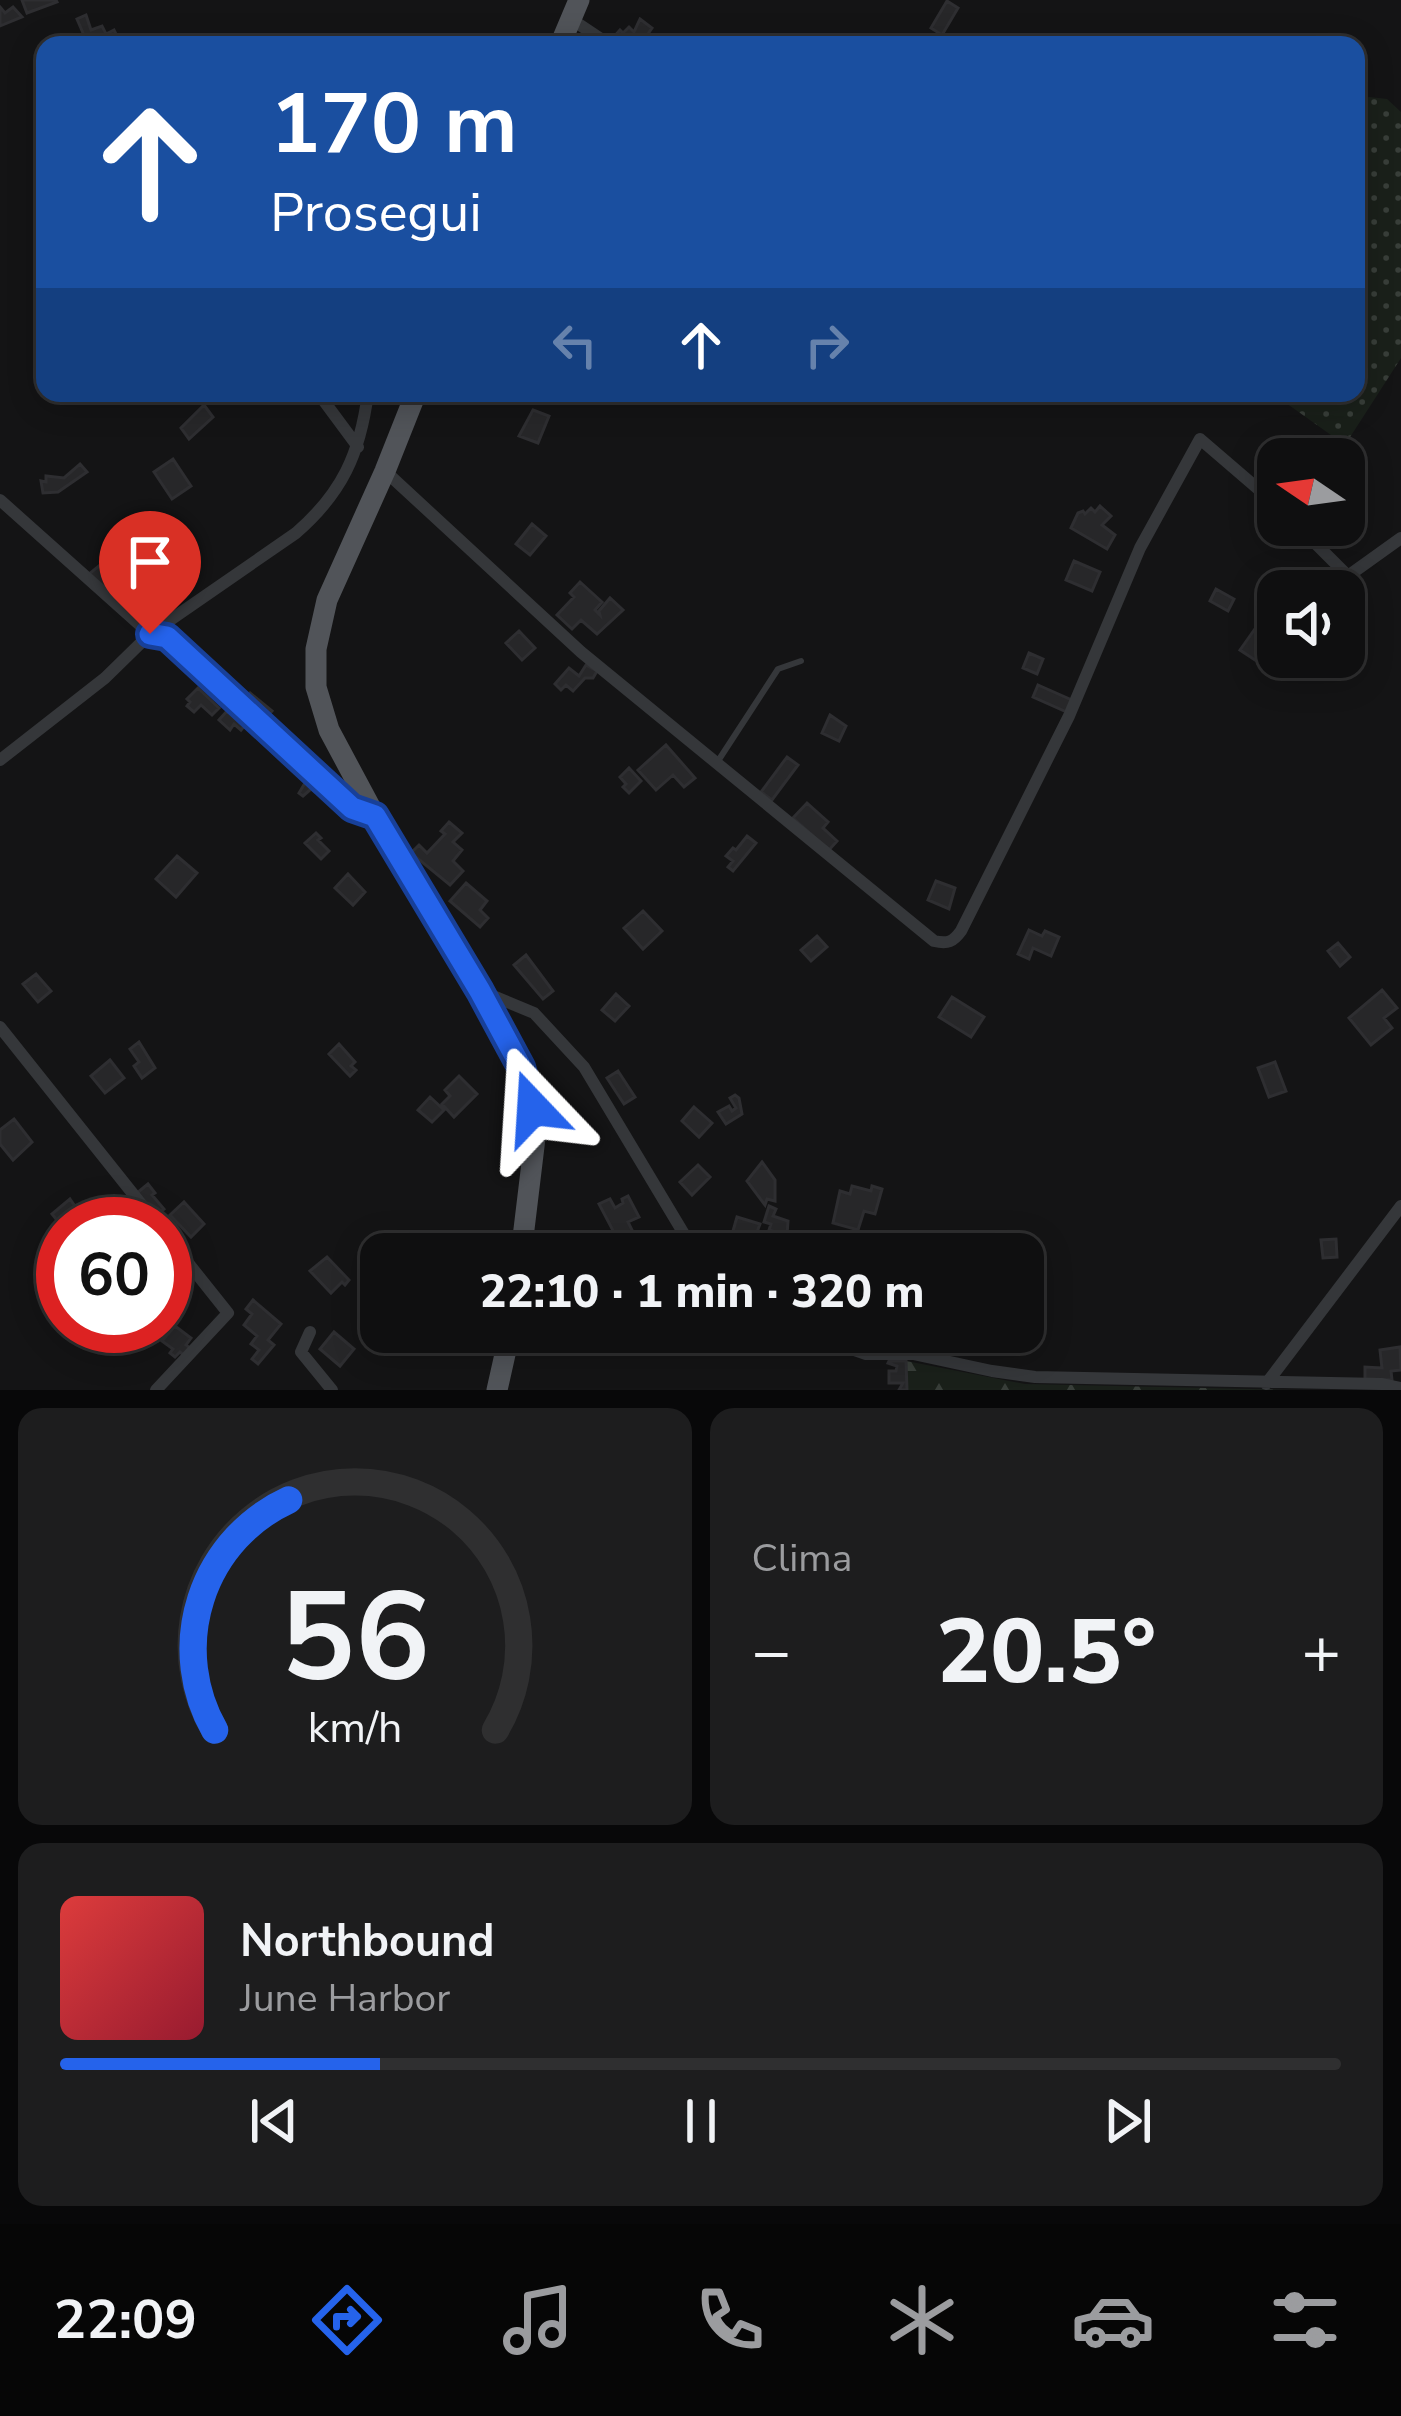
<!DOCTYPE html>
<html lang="it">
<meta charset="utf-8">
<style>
:root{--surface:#0f0f10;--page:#1d1d1e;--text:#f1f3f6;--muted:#9b9c9f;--line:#2f2f30;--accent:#2563eb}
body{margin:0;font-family:"Nunito Sans",sans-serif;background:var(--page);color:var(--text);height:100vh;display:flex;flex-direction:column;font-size:45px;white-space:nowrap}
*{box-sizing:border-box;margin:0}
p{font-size:39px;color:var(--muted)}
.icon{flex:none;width:66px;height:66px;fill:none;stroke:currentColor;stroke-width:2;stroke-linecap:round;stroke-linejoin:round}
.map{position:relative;height:1390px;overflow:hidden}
.side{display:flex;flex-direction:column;gap:18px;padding:18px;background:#080809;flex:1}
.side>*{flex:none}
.hud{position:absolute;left:36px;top:36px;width:1329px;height:366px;border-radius:24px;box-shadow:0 6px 30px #0003,0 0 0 3px var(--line);background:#1a4fa0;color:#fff;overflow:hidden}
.needle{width:78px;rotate:283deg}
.fabs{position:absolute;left:1257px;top:438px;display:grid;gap:24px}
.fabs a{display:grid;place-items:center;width:108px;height:108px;border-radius:24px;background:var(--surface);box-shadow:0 6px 30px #0003,0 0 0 3px var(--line);font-size:60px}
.speed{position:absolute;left:36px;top:1197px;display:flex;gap:24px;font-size:60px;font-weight:700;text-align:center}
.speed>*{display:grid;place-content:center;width:156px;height:156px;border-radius:50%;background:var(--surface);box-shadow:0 6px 30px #0003,0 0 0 3px var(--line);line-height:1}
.speed .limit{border:18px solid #d22;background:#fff;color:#111}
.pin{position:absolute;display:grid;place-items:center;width:102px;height:102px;color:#fff;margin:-123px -51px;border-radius:50% 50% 50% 0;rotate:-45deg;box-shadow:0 0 12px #0007}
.pin .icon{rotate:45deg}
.me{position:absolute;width:132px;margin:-66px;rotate:340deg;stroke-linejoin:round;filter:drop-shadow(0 0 9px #0008)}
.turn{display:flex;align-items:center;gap:42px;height:252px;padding:0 36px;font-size:54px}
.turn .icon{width:156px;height:156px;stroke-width:2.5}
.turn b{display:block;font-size:84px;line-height:102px}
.lanes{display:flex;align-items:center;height:114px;padding:0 36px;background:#0003;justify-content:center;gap:60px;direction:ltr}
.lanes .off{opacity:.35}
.big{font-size:90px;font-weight:800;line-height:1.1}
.side .widget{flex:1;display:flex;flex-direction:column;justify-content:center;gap:18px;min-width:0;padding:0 42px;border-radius:24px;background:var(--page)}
.side .dial{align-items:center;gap:0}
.dial svg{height:312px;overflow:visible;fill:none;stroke:var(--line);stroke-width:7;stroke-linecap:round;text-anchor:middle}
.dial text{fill:var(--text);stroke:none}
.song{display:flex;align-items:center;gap:36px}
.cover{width:144px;height:144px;border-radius:18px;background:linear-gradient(135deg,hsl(0 70% 55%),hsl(350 70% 35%))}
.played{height:12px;border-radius:6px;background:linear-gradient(90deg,var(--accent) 25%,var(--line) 25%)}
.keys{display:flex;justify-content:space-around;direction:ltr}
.heat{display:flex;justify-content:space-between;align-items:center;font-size:66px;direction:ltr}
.side .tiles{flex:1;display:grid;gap:18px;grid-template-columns:1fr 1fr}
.widget:last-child{grid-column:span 2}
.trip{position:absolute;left:360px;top:1233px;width:684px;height:120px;border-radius:24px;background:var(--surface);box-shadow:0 6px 30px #0003,0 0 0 3px var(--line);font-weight:800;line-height:120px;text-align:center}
.menu{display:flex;height:192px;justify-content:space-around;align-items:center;background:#060606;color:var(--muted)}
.menu .icon{width:84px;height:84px}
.menu .active{color:var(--accent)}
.menu b{font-size:54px;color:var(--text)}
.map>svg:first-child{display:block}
.grass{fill:url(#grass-dots)}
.forest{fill:url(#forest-firs)}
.building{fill:#272729;stroke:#2e2e31;stroke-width:3}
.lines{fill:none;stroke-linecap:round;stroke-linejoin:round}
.service{stroke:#35373a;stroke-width:6}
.minor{stroke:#35373a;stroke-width:12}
.primary{stroke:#515459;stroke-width:21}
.route-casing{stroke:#184099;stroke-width:30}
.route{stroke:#2563eb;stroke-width:21}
</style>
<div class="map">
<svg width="1401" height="1390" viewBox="0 0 1401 1390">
<defs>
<pattern id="grass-dots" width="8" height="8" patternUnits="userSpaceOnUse" patternTransform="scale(3)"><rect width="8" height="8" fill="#1a201a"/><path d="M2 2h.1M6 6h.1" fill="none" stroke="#383e39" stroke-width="1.8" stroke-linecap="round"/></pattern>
<pattern id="forest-firs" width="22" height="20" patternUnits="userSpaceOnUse" patternTransform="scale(3)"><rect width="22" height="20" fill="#1a201a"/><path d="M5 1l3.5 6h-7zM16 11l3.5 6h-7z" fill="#383e39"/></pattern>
</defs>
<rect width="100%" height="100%" fill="#141415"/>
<path class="grass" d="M1369,97L1387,99L1401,112V358L1345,445L1272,393H1356V103Z"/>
<path class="forest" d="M906,1361L1025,1384L1292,1390H904Z"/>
<path class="building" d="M22,0H56L57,2L27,13Z
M947,1L958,8L942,35L931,28Z
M0,7L5,13L13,7L22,17L0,26Z
M86,15L91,30L102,26L106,34L114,30L121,44L126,41L128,45H96L92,37L86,40L77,19Z
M640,19L652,28L643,41L648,45H620L613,38L620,30L623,33L629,27L634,32Z
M204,405L213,417L189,439L181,428Z
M533,410L549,416L538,443L519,436Z
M173,459L191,486L172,499L154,472Z
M80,464L87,472L58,492L43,493L41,481L46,482V476L64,478Z
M1100,506L1111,516L1102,525L1115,535L1107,549L1071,528L1078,513L1083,511L1085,514L1091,508L1095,512Z
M532,524L546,536L530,555L516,544Z
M116,559L128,574L107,591L89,574L99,566L102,570Z
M1074,561L1100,572L1092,591L1066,580Z
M580,582L602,602L595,610L600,615L599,611L610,598L623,610L597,634L581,620L572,629L557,615L574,597L570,593Z
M1216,589L1234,599L1228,611L1210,601Z
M1257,626L1270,635L1273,631L1278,638L1261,652L1263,654L1258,662L1240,650Z
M519,631L535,648L522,660L506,643Z
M1029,653L1043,659L1037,674L1023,668Z
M586,665L597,671L593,678H585L573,691L566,685L561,690L555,684L569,668L579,676Z
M1038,685L1074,701L1069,713L1033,697Z
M198,688L219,708L212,715L201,705L194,712L187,706L190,702L187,699Z
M250,693L272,711L263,721L242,700Z
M236,708L266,734L262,740L245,725L241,730L234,724L230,730L219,720L227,711L231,714Z
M830,715L846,726L839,741L822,733Z
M666,745L695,778L684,787L673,775L656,790L638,770Z
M787,757L798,765L772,800L761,792Z
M629,768L641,781L629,793L623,787L626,784L620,777Z
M312,780H315L338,798L333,804L311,789L303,796L299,793L305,783Z
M807,803L828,822L823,828L837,841L829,850L793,818Z
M449,822L462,833L453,842L462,850L453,861L463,871L450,885L411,853L419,845L427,853L445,834L441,831Z
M316,833L321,838L318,840L329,851L321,859L305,843Z
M747,836L756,843L733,871L728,867L733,861L726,856L733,848L736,850Z
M177,856L197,873L176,897L156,879Z
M348,874L365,892L353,905L335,888Z
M936,881L955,888L949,909L928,900Z
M466,883L487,901L480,910L488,918L480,927L450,901Z
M643,911L662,931L643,949L624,928Z
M1029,930L1042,936L1045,931L1059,937L1051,956L1033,948L1029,959L1018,954Z
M817,936L827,947L811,961L801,950Z
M1338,943L1350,957L1340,966L1328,951Z
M526,955L553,991L543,999L514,965Z
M36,974L51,991L38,1002L23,984Z
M1382,990L1397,1008L1384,1018L1392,1028L1371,1045L1349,1018Z
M616,994L629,1006L615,1021L602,1010Z
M952,997L984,1017L971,1037L939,1017Z
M139,1042L155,1068L142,1078L134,1066L139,1062L130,1049Z
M339,1044L355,1062L351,1066L356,1070L350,1076L329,1054Z
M110,1060L124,1078L105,1093L91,1076Z
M1275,1062L1286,1091L1269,1097L1258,1068Z
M618,1071L635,1097L624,1104L607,1078Z
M459,1076L477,1094L454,1117L442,1104L450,1096L445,1090Z
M735,1095L739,1098L742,1114L726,1124L718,1112L729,1106L732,1111L736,1108L730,1098Z
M430,1097L444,1110L432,1122L418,1110Z
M694,1107L712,1123L699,1137L682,1121Z
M14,1119L32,1142L13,1160L0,1144V1130Z
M762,1162L775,1180V1201L767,1199L765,1205L747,1181Z
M698,1165L710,1177L692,1195L680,1182Z
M148,1184L155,1193L152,1195L164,1209L156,1216L137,1193Z
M852,1186L871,1191L872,1186L882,1189L875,1214L864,1211L858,1230L833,1223L840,1191L850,1194Z
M628,1196L639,1217L628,1222L634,1234L619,1242L599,1204L610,1199L615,1208L623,1203L622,1199Z
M70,1199L77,1209L60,1224L52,1214Z
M184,1202L204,1224L191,1237L170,1215Z
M769,1206L776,1209L773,1216L788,1221L787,1235L769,1230L771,1224L764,1222Z
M737,1217L760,1224L749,1254L727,1252Z
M1336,1239L1337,1257L1323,1258L1321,1240Z
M327,1257L349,1280L345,1285L342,1282L331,1293L310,1271Z
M253,1300L281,1324L268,1340L274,1345L258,1364L252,1359L259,1350L251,1344L257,1336L244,1325L252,1314L246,1309Z
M175,1326L191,1338L186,1345L190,1348L185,1356L180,1352L175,1357L170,1353L173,1349L162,1341Z
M334,1332L354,1349L340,1366L320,1349Z
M859,1332H888L886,1340L882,1339L879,1349L856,1342Z
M1400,1347L1401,1370L1391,1371L1392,1380L1365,1379V1367L1382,1368L1380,1350Z
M889,1361H906L907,1390H899L903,1383H889V1371H896L897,1366L888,1363Z"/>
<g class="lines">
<path class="service" d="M718,761L778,669L801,661"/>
<path class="minor" d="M571,19L610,45
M318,393L358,447
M385,471L581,652L934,941C948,944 953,942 961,931L1069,716L1140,548L1200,439L1278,506
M0,500L150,634L167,637L352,808L375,816
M1297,525L1348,576L1401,538
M0,760L105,678L150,634L296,533C342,493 360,454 368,393
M481,991L534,1013L584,1067L696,1254
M0,1027L157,1224
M310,1332L301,1352L332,1390
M803,1332L866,1354H913L992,1371L1035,1377L1381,1384L1401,1388
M1266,1384L1401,1206
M156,1390L228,1313L165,1234"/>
<path class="primary" d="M560,45L579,0
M416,393L385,471L327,600L316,649V687L329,730L375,816L480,991L521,1067L533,1108L535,1138L521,1254
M497,1390L510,1332"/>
</g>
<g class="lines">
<defs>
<path id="route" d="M150,634L167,637L352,808L375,816L480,991L521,1067L533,1108"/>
</defs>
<use href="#route" class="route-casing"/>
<use href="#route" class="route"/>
</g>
</svg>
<div class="fabs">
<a><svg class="needle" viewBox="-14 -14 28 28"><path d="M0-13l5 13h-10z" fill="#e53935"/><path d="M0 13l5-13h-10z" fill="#9b9c9f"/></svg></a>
<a><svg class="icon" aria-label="sound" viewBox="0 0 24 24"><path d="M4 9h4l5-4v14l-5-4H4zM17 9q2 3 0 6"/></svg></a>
</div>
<div class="speed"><div class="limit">60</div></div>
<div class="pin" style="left:150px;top:634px;background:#d93025"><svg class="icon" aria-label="arrive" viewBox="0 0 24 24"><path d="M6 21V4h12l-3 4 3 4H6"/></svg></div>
<svg class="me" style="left:533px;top:1108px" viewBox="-20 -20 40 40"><path d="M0-17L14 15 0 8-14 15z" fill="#2563eb" stroke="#fff" stroke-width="4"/></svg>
<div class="trip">22:10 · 1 min · 320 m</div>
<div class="hud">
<div class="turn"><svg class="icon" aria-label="ahead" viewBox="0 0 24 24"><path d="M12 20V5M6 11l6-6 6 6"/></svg><div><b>170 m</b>Prosegui</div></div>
<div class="lanes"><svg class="icon off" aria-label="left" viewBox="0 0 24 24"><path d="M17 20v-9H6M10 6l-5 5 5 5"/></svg><svg class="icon" aria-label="ahead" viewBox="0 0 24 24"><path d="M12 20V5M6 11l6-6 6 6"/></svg><svg class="icon off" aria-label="right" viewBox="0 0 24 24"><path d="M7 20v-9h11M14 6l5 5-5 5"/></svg></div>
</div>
</div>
<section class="side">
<div class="tiles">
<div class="widget dial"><svg viewBox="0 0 100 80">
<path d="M14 69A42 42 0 1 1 86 69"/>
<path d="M14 69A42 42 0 0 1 33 10" stroke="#2563eb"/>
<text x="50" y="56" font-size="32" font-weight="700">56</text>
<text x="50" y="72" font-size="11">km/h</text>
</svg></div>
<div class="widget"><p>Clima</p>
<div class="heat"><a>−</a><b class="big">20.5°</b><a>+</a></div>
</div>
<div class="widget">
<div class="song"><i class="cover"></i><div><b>Northbound</b><p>June Harbor</p></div></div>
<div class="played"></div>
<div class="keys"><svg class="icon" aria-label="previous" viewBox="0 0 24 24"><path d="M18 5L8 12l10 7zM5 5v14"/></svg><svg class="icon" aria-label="pause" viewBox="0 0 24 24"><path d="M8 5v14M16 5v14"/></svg><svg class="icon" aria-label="next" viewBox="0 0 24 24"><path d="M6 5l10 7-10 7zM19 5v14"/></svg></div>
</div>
</div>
</section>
<nav class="menu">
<b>22:09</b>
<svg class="icon active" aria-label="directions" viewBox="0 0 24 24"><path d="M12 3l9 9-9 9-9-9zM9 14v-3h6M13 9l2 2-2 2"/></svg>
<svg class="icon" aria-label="music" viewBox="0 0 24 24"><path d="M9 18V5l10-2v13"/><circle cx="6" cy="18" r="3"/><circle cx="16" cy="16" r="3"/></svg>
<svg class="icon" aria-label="phone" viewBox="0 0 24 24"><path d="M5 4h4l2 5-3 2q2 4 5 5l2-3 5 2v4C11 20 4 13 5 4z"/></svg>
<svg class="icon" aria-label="climate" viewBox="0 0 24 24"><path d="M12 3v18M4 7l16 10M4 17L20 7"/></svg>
<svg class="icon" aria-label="car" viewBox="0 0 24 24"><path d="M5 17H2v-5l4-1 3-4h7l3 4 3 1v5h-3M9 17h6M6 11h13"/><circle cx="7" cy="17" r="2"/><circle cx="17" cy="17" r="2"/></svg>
<svg class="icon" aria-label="filters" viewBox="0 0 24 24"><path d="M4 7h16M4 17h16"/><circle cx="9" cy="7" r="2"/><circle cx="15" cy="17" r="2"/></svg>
</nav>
